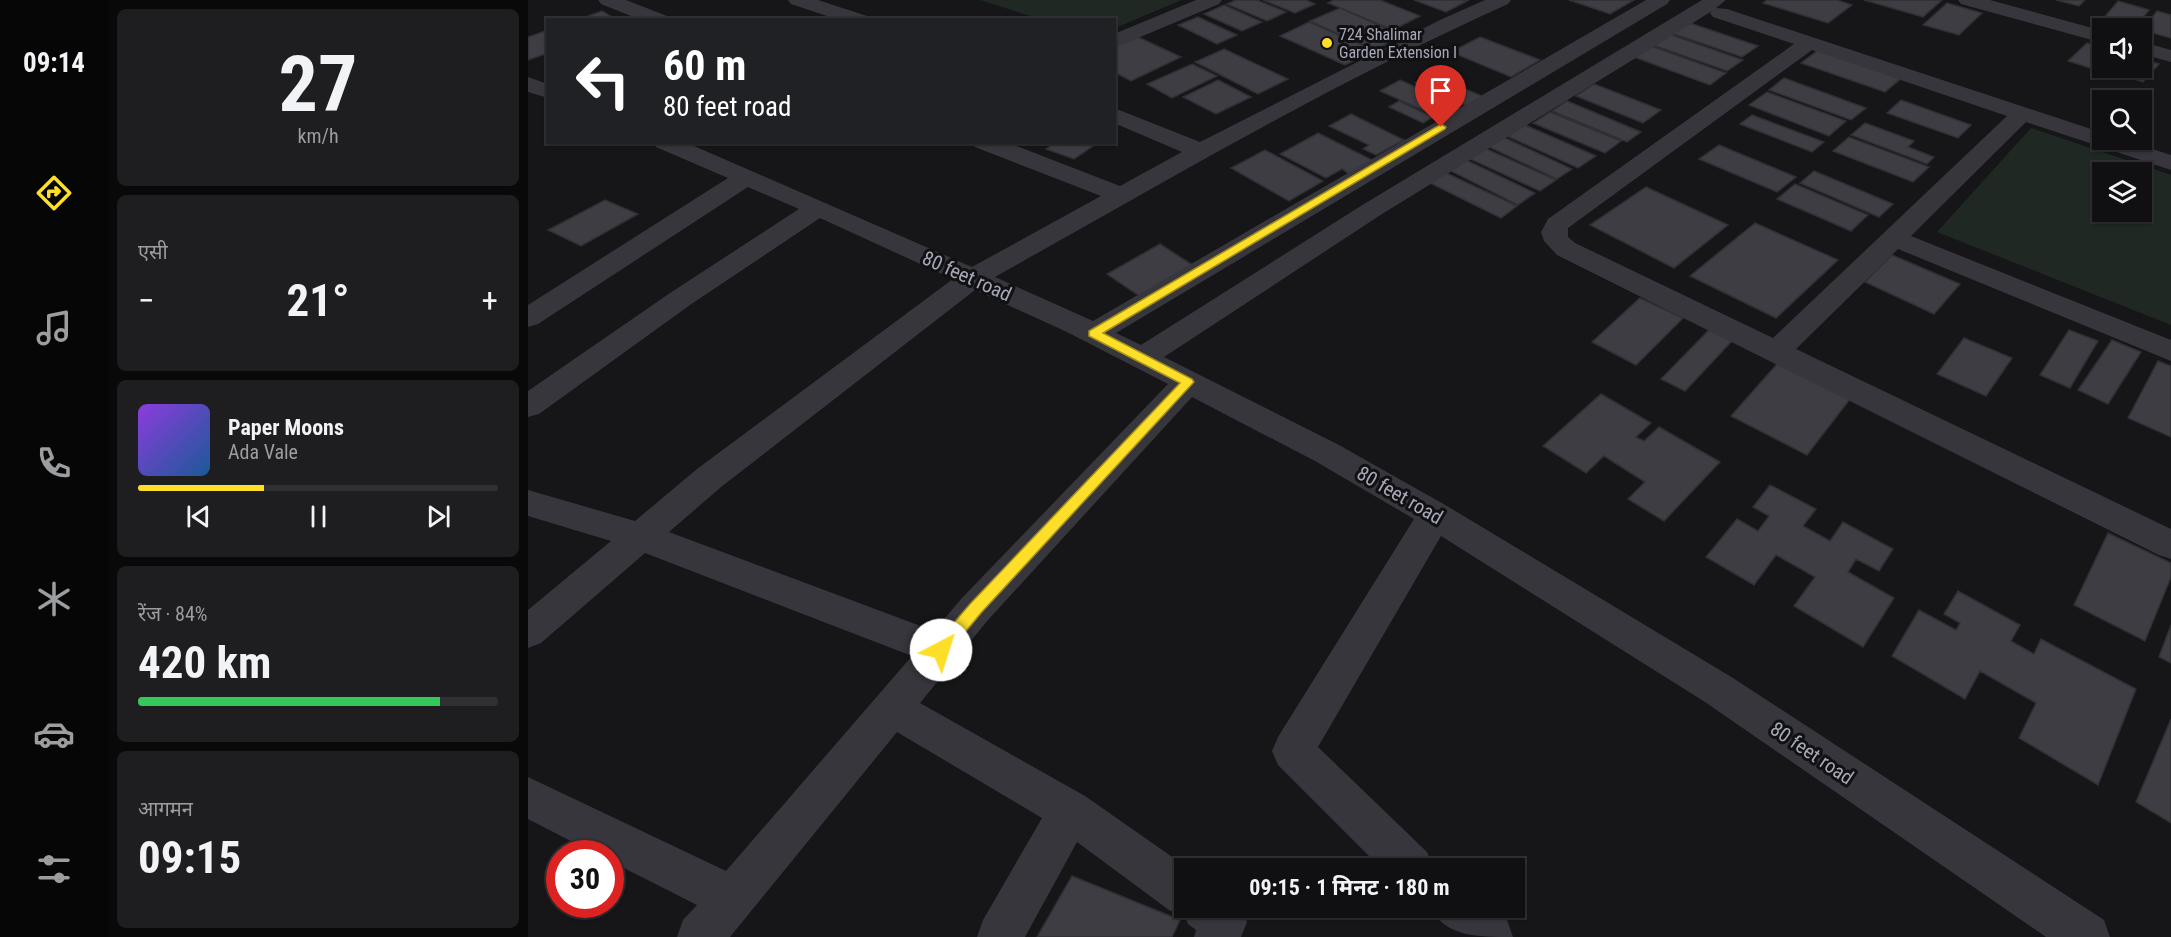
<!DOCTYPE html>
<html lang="hi">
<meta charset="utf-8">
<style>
:root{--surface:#101012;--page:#1e1e20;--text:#f1f3f6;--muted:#9c9d9f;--line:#303032;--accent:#fdde29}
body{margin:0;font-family:"Roboto Condensed","Noto Sans Devanagari",sans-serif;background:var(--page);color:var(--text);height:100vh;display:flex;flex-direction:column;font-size:22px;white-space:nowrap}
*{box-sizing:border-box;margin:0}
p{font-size:20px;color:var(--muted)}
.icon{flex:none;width:33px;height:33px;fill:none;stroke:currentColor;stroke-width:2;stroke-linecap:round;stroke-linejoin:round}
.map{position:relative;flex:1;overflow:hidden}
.details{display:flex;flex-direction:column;gap:9px;padding:9px;background:#09090a;width:420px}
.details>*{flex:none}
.guide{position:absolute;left:18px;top:18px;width:570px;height:126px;border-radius:0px;box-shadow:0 2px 4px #0004,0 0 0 2px var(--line);background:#202124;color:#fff;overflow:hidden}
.tools{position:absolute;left:1564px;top:18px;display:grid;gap:12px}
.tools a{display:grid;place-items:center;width:60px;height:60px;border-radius:0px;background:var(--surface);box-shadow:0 2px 4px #0004,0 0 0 2px var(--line);font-size:30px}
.speed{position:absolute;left:18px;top:840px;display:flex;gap:12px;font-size:30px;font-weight:700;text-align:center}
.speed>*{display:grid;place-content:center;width:78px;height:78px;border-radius:50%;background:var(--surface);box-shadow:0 2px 4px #0004,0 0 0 2px var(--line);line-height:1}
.speed .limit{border:9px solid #d22;background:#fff;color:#111}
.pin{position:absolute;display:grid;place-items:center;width:51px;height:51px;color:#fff;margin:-62px -26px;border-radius:50% 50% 50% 0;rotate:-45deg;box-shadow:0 0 6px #0007}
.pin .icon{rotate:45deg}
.me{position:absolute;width:66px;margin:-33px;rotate:40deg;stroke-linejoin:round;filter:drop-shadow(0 0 4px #0008)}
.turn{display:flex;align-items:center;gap:21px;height:126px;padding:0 18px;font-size:27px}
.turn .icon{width:78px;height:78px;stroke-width:2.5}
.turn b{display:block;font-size:42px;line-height:51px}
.big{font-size:45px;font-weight:700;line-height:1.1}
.details .tile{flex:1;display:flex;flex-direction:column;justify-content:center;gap:9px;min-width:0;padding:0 21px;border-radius:9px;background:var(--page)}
.details .dial{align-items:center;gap:0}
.dial b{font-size:78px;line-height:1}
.song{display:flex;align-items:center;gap:18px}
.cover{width:72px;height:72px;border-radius:9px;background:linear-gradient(135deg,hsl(270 70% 55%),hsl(210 70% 35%))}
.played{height:6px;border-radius:3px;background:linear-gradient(90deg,var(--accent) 35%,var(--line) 35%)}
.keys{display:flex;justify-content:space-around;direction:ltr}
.heat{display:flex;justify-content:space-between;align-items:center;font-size:33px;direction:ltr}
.charge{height:9px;border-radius:4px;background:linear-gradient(90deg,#34c759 84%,var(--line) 0)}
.trip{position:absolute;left:646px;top:858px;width:351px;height:60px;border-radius:0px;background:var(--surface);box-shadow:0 2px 4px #0004,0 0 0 2px var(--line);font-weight:700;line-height:60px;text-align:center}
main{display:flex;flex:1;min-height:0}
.dock{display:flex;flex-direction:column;width:108px;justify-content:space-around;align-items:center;background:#060607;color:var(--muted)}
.dock .icon{width:42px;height:42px}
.dock .on{color:var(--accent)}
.dock b{font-size:27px;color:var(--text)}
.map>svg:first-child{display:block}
.green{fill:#1f2822;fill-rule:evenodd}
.building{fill:#3d3d43;stroke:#302f34;stroke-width:1.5}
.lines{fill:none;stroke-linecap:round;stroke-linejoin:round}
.minor{fill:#37363d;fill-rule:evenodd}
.route{fill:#fdde29;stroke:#a4901b;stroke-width:1.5}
.poi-dot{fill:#fdde29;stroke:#111113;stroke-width:2}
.labels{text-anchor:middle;stroke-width:6;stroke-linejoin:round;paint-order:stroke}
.far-poi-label{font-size:16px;fill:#a7a9b9;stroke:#111113;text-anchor:start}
.street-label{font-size:20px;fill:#a7a9b9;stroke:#111113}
</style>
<main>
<nav class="dock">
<b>09:14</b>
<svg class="icon on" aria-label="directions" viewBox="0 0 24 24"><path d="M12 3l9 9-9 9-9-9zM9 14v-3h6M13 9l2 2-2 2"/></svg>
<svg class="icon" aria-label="music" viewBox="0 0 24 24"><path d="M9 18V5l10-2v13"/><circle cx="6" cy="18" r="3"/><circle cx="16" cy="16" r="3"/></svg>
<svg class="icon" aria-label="phone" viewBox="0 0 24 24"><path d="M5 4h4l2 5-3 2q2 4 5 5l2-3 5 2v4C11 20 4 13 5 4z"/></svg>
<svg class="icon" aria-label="climate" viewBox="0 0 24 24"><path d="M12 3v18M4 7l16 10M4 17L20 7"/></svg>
<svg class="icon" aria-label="car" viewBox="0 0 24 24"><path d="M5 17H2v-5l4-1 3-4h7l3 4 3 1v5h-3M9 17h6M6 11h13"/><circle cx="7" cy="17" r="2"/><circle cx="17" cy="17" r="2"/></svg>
<svg class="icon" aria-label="filters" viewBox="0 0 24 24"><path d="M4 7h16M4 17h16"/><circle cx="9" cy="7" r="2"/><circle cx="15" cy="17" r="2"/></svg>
</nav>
<section class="details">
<div class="tile dial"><b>27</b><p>km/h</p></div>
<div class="tile"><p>एसी</p>
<div class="heat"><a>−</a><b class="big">21°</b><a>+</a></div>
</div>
<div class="tile">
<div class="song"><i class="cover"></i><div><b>Paper Moons</b><p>Ada Vale</p></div></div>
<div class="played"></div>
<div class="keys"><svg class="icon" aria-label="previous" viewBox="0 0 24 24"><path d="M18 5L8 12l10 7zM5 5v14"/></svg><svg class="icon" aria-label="pause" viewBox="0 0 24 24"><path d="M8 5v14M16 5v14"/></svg><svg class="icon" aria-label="next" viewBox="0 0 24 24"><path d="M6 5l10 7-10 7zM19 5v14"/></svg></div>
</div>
<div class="tile"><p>रेंज · 84%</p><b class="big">420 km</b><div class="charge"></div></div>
<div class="tile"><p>आगमन</p><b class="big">09:15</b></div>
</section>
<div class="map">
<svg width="1643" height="937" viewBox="0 0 1643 937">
<rect width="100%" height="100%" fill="#161618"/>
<path class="green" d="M452,0H654L587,28L586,20L512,19Z
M1503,128L1643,175V325L1409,232ZM1575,172H1614V212H1575Z"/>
<path class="building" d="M708,0H729L758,12L739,21L699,4Z
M735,0H778L787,4L767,13Z
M806,0H852L892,16L865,30L800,3Z
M886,0H941L918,12Z
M1041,0H1106L1082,14Z
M1239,0H1309L1324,5L1300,23L1235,3Z
M1336,0H1414L1395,17Z
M1528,0H1557L1551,6Z
M1590,1L1621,10L1607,28L1575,19Z
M1419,3L1454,13L1431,35L1395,25Z
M696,5L734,22L714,31L676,14Z
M812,8L875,36L846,50L782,21Z
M74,11L89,20H49Z
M1629,11L1643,15V38L1614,30Z
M670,17L709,35L689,44L650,25Z
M781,22L846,50L817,65L752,36Z
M1159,22L1230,46L1214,57L1143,33Z
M20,30V53L0,60V37Z
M1141,34L1215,60L1199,71L1125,45Z
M610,37L653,57L603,81L586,72V47Z
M952,37L1012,60L983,77L923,52Z
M1559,43L1575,48V68H1580L1575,72L1540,61Z
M1123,46L1198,73L1182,85L1106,57Z
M1293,48L1376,76L1357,92L1273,63Z
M696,49L760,79L730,94L667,62Z
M1614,59L1631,64L1615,82L1580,71L1583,68H1614Z
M664,64L689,76L644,98L619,84Z
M904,74L958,98L941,107L887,83Z
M1256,78L1338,108L1323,120L1241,90Z
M690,80L723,97L688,114L655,97Z
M872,80L930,106L910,117L852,91Z
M1066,84L1133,110L1115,123L1048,96Z
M1239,92L1318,121L1301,136L1221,105Z
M1373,100L1443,125L1430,138L1359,113Z
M871,101L905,117L895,123L861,107Z
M1039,101L1113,132L1099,142L1024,111Z
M1022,112L1093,141L1077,153L1005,123Z
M823,114L876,140L848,155L835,149L841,145L801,126Z
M1224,115L1296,142L1284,152L1212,124Z
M1337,123L1386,141L1380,147L1406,157L1399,164L1323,135Z
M997,125L1068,156L1050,168L979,136Z
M790,133L846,161L823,175L814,169L798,178L752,154Z
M973,136L1044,169L1029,179L957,145Z
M1321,137L1401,167L1385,182L1305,151Z
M528,142H571L546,159L518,149Z
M1191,145L1268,177L1249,192L1171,159Z
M954,147L1028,180L1012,191L938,157Z
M737,150L795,181L761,201L703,168Z
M936,159L1007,193L990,205L919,169Z
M1286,171L1365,204L1351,217L1272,183Z
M916,172L989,206L973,218L900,182Z
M1267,184L1340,215L1323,231L1249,199Z
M1118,187L1200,225L1146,268L1062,225Z
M77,200L110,214L53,246L20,230Z
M1227,223L1310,260L1248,318L1162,276Z
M632,244L666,266L613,297L579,274Z
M1364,255L1432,284L1406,314L1337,282Z
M1112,298L1155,318L1108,365L1064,342Z
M1181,330L1204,341L1157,391L1133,379Z
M1541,330L1570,341L1542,388L1512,375Z
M1436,338L1484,358L1458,396L1409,374Z
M1584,340L1613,352L1580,404L1550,390Z
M1630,361L1643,366V437L1600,418Z
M1249,364L1322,399L1279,455L1203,416Z
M1073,394L1123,423L1108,437L1116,441L1131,427L1192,462L1136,521L1100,499L1117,482L1076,456L1058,473L1015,446Z
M1242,485L1288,509L1275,526L1302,541L1315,522L1365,549L1351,571L1328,559L1320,572L1366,598L1335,647L1266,606L1287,577L1248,555L1226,585L1178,557L1209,519L1230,531L1241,516L1225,507Z
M1580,533L1643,563V577L1617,641L1546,605Z
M1430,591L1492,625L1483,641L1506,654L1513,639L1608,689L1570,785L1491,738L1508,703L1452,671L1437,699L1364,656L1391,610L1428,630L1432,623L1416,614Z
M1643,625V663L1631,657Z
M1643,719V823L1608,802Z
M544,876L652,920L644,937H509Z"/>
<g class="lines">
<path class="minor" d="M70,0H98L139,16L142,20H113L73,4Z
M260,0H290L339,16L342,20H311L263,4Z
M668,0H694L691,4L586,48V34Z
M957,0H983L980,4C804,83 634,183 467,277L565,321L1118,0H1142L1139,4L588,333L613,345L836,204L1174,0H1198L1188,8L1199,9L1575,133V140H1596L1643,155V170L1498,122L1383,236L1643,340V361L1370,249L1268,349L1643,529V559L1631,555L1029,255L1016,241L1013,232L1020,219L1266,44L1185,17L1182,13L1184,11L854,214L636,357L811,445L919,506L1205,678L1576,920L1582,937H1518L1177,702L913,536L790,747L899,852L905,868H853L750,765L744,751L750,737L886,519L787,461L664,397L460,620L392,703L557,796L660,868H657V908H713L719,922L713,937H666L668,930L660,924L657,917L641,910L549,842L497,937H449L455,920L514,818L369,732L202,937H149L155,920L169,905L82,861V854H68L0,819V777L198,871L384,656L117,553L13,643L0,648V610L83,541L0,516V490L107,521L169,469L425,279L292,218L162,305L11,414L0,417V391L142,293L271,209L220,187L10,324L0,327V305L200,178L128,147L125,142H157L444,267L573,196L447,147L444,142H478L592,186L654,152L586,123V108L672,142L912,20ZM1284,50L1479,116L1245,338L1047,243L1040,237V228ZM447,290L539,332L640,384L434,598L406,631L141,532L193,487Z
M1430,0H1462L1575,31V43L1433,4Z
M1614,42L1643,50V62L1614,54Z
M0,77L20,84V98L0,92Z
M902,908H962L979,920L985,937C948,937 919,937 902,908Z"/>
</g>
<path class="route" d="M913,124L918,127L917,129L575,333L664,379L666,382L453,613L419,654L413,656L407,654L405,650L407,645L442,604L652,383L561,336V331Z"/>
<circle class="poi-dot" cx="799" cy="43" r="6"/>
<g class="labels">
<g class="far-poi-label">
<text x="811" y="40">724 Shalimar<tspan x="811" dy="18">Garden Extension I</tspan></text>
</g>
<g class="street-label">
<text transform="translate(439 276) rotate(24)" y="7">80 feet road</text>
<text transform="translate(872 495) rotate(30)" y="7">80 feet road</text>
<text transform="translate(1284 753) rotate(34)" y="7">80 feet road</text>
</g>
</g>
</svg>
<div class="tools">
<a><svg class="icon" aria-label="sound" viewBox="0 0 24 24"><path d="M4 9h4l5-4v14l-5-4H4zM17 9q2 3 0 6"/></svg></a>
<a><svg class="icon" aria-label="search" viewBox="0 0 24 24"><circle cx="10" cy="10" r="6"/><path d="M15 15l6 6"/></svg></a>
<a><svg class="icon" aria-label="layers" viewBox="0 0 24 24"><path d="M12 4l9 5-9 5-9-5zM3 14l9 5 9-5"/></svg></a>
</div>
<div class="speed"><div class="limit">30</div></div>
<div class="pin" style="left:913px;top:127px;background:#d93025"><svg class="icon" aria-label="arrive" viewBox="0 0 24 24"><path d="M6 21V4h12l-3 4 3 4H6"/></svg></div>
<svg class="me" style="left:413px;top:650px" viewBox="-20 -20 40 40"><circle r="19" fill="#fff"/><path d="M0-13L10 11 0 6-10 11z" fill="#fdde29"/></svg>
<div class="trip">09:15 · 1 मिनट · 180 m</div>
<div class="guide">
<div class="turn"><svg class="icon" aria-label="left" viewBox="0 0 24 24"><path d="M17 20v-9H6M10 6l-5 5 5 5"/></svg><div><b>60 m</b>80 feet road</div></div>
</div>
</div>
</main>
